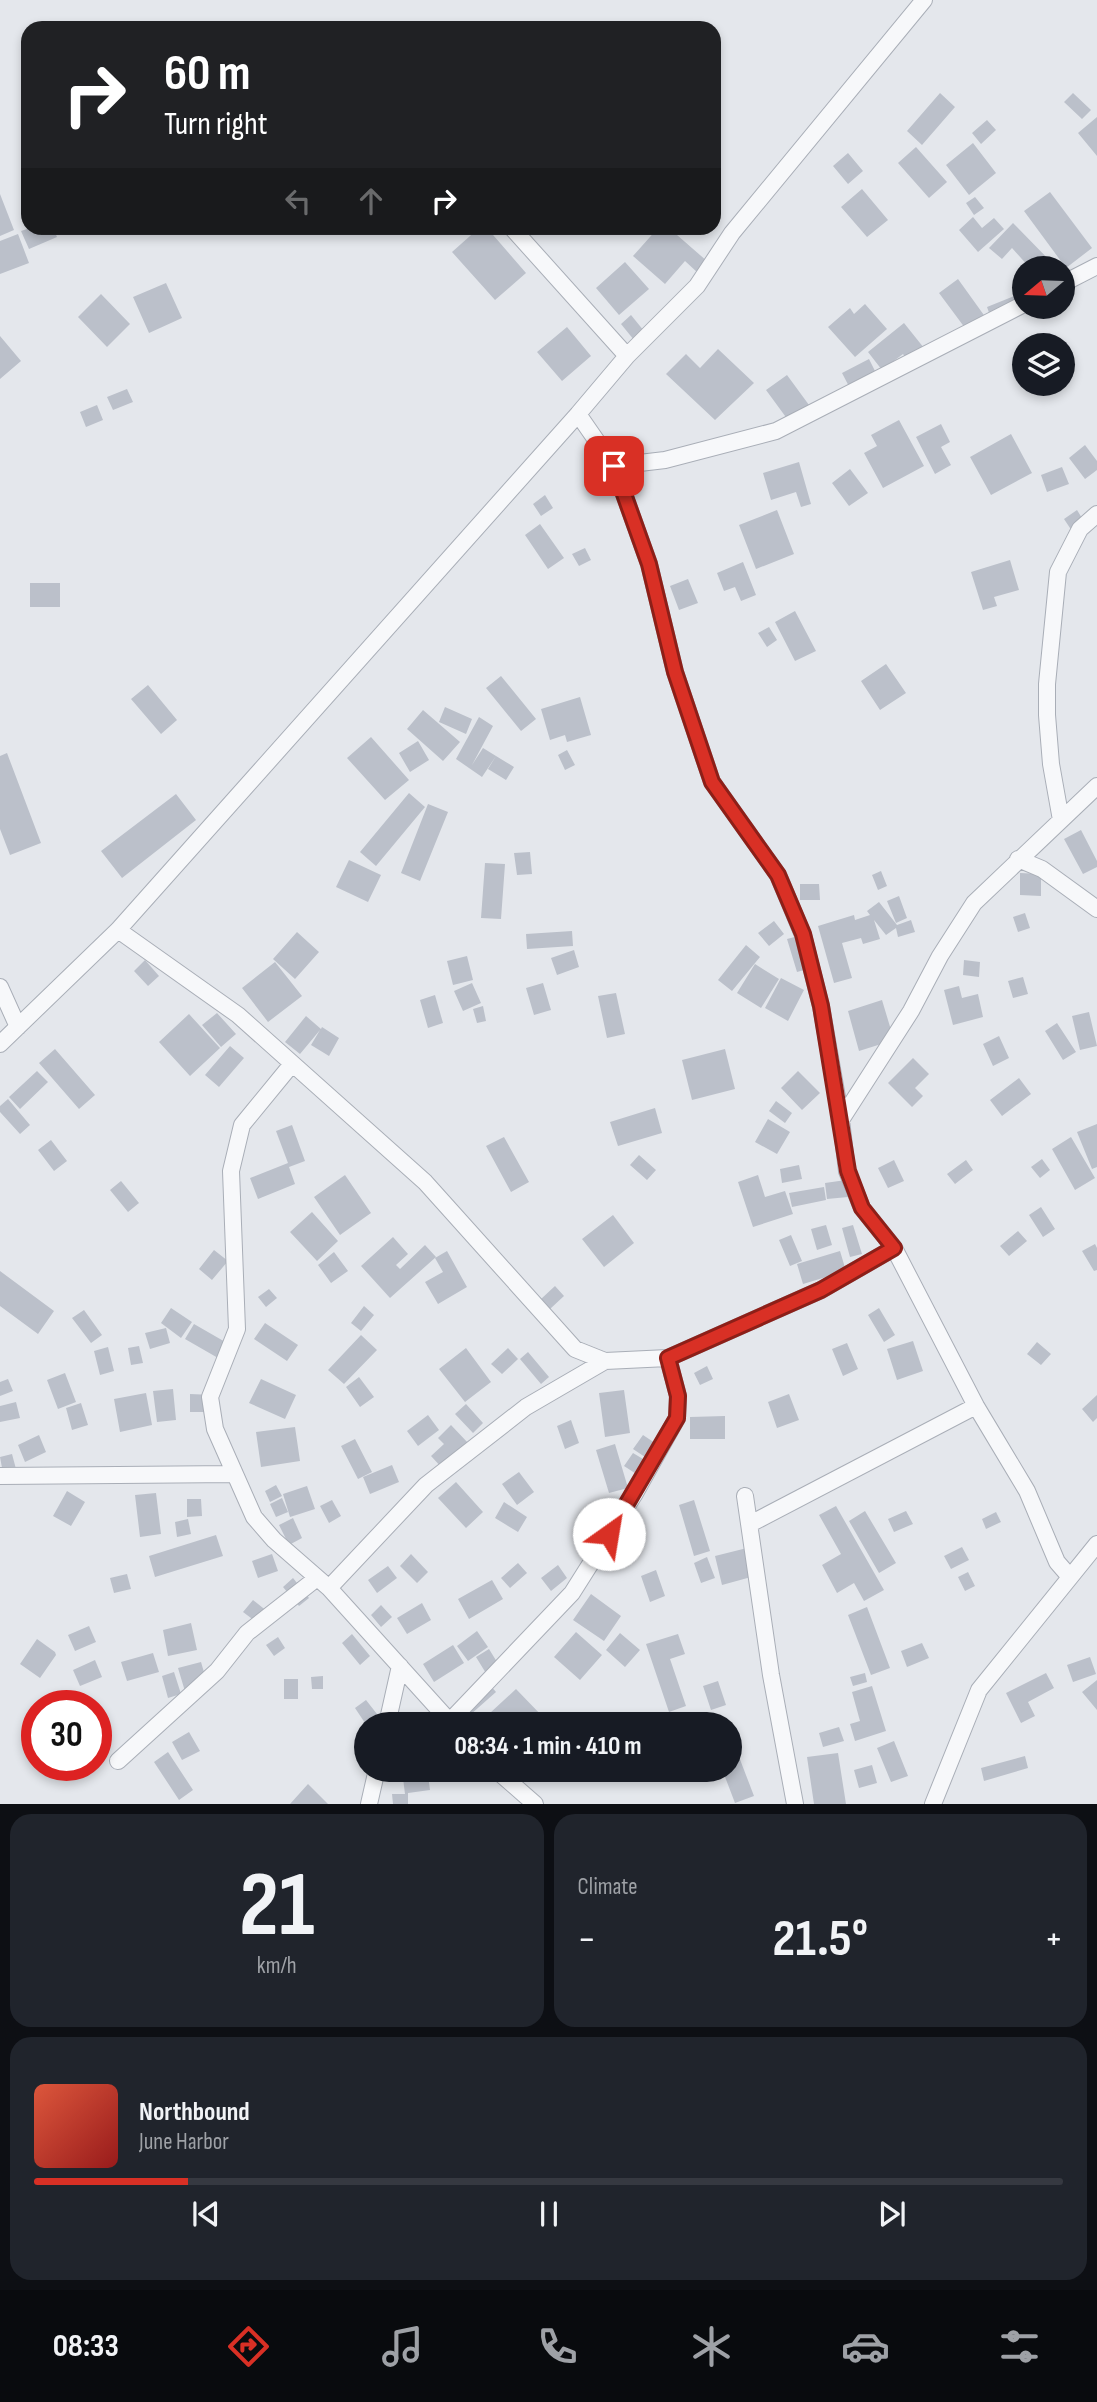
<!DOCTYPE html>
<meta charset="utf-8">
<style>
:root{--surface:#171b24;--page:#20242c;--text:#f1f3f6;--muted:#9ea1a6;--line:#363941;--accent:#d93025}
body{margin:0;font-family:"Sofia Sans Condensed",sans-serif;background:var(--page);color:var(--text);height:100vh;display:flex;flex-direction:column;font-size:26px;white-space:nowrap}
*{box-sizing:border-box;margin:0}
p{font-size:23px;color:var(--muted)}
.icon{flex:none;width:38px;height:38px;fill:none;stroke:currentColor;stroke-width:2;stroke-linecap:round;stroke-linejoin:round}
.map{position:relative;height:1804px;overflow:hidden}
.details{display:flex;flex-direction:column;gap:10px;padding:10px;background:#0d0f14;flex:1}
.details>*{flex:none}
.hud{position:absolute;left:21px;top:21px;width:700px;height:214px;border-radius:21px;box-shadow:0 4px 10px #0003;background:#202124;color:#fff;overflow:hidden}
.needle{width:46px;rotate:251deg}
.fabs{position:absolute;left:1012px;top:256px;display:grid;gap:14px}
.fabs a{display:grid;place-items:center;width:63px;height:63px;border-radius:50%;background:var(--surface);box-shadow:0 4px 10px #0003;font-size:35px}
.speed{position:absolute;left:21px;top:1690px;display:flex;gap:14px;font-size:35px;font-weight:700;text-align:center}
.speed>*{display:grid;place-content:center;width:91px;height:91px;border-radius:50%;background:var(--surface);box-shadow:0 4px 10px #0003;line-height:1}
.speed .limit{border:10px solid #d22;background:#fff;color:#111}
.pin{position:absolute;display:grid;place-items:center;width:60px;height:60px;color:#fff;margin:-30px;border-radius:14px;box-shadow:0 4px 10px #0006}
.me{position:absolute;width:77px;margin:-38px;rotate:32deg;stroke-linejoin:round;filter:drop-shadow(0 0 5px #0008)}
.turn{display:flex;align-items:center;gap:24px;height:147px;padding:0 28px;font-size:32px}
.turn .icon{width:91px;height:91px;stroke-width:2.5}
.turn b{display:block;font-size:49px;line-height:60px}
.lanes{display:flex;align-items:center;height:66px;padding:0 28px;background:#0003;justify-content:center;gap:35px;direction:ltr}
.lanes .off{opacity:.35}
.big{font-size:52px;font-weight:700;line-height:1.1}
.details .widget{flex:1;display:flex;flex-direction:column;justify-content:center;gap:10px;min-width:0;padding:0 24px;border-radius:21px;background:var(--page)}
.details .dial{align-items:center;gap:0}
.dial b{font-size:91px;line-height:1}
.song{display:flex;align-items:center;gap:21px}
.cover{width:84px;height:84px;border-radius:10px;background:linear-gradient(135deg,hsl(10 70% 55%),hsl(0 70% 35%))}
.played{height:7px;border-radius:4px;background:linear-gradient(90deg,var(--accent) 15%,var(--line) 15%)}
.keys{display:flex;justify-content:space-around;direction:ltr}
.heat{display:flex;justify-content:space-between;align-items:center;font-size:38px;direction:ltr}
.details .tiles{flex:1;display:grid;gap:10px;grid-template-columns:1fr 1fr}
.widget:last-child{grid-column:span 2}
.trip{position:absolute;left:354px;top:1712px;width:388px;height:70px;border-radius:35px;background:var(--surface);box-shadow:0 4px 10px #0003;font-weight:700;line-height:70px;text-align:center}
.menu{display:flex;height:112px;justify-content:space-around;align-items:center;background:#090b0e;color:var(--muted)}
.menu .icon{width:49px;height:49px}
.menu .on{color:var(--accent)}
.menu b{font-size:32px;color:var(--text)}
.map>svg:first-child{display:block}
.building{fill:#bbc0ca}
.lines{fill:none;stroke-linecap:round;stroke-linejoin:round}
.minor-casing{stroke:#a9aeb7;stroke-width:18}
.minor{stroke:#f7f8fa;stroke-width:16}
.route-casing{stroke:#8d1f18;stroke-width:18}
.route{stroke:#d93025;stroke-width:12}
</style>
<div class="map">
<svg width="1097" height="1804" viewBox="0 0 1097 1804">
<rect width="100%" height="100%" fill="#e4e7ec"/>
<path class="building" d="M940,93L955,107L922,145L907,131Z
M1073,93L1091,110L1082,119L1064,102Z
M1097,117V156L1078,133Z
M987,120L996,130L981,144L972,133Z
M973,143L996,173L969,195L946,165Z
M916,147L947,182L929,198L898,163Z
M848,153L863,171L848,184L833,166Z
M862,189L888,220L867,237L841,207Z
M1050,192L1092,248L1066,268L1024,211Z
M0,194L14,230L0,236Z
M975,197L984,208L974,215L966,203Z
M973,217L982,228L994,218L1004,229L978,252L959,230Z
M1013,223L1057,268H1030L1012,248L1002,259L989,248Z
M30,228H53L57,237L29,249L21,231Z
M479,228H487L526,273L495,300L452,252Z
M658,228H669L708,262L698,273L685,261L665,284L633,256Z
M18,234L29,263L0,274V241Z
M625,262L649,289L619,315L596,288Z
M958,279L986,318L968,332L939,293Z
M166,283L182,318L149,333L133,297Z
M1024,292V308L992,321L987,307Z
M101,294L130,324L107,347L78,317Z
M865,304L887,329L855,357L828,327L850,308L854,314Z
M631,315L644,331L634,340L621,324Z
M904,323L924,348L908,361L903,354L882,370L868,352Z
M567,327L591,356L562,381L537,352Z
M0,336L21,361L0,379Z
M718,349L754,383L715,420L666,374L686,354L700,368Z
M869,359L881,383L854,396L842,373Z
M787,375L809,405L788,420L766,390Z
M127,389L133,402L113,410L107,397Z
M97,405L103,420L86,427L80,412Z
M899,420L924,466L883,488L864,453L877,446L871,435Z
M941,424L950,442L941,447L951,465L935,474L916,437Z
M1011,434L1032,473L991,495L970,457Z
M1085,445L1097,461V470L1085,479L1069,458Z
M799,462L811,504L801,507L796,492L771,500L763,473Z
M1062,467L1069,484L1047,492L1041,475Z
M850,469L868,493L849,506L832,483Z
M545,495L553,508L541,516L533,504Z
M777,510L794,554L756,569L739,525Z
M1077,510L1085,523L1072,531L1064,519Z
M540,524L564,558L548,569L525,535Z
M585,548L591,560L579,566L572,554Z
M1010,560L1019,590L994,597L997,606L983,610L971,572Z
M743,562L756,595L741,601L735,587L724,591L717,573Z
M688,579L698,603L679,610L670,586Z
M30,583H60V607H30Z
M795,611L816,651L795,661L775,622Z
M769,627L777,640L767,647L758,633Z
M886,664L906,693L880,710L861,681Z
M501,676L536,719L521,731L486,688Z
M148,685L177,720L161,734L131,699Z
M580,697L591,735L567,742L565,735L550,740L541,709Z
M445,707L472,719L466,734L439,722Z
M423,710L460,742L443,761L407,729Z
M479,717L493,726L472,765L483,748L496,756L482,777L456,759Z
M371,737L409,780L385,800L347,758Z
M418,741L429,760L410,772L399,753Z
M567,750L575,765L565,770L558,755Z
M7,753L41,843L10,855L0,829V756Z
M496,756L514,767L506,780L488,769Z
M409,793L425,807L376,866L360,852Z
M176,794L196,820L122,878L101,851Z
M428,804L448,812L420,881L401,873Z
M1081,830L1097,861V867L1083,874L1064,839Z
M530,852L532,874L517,875L514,853Z
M349,860L381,875L368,902L336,887Z
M485,863L505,864L501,919L481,918Z
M881,871L887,886L878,890L872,875Z
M1020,873L1041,874V896L1020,895Z
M800,884H819L820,900H800Z
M899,896L907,918L896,923L887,901Z
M879,902L897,925L911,920L915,932L898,937L896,928L886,935L874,920L880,939L863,944L861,938L842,943L852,978L834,983L818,926L854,915L855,920L870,915L867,911Z
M1025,913L1030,928L1018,932L1013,917Z
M774,921L784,934L769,946L758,933Z
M572,931L573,946L527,949L526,934Z
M297,932L319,952L295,979L273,959Z
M806,934L815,967L797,972L787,939Z
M746,945L760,957L732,991L718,980Z
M574,950L579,967L557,975L551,958Z
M467,956L473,980L453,985L447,961Z
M145,960L159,976L148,986L134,971Z
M964,960L980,962L979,977L963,975Z
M275,962L302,996L268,1022L242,988Z
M755,964L779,979L761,1008L737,993Z
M1023,977L1028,994L1013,998L1008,981Z
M781,978L804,990L788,1021L765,1008Z
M472,983L481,1003L463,1011L454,991Z
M543,983L551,1010L534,1015L526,988Z
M959,986L962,998L978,994L983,1017L953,1025L944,990Z
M616,993L625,1034L607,1038L598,996Z
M435,995L443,1023L428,1028L420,1000Z
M882,1000L894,1040L859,1051L848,1011Z
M483,1006L486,1021L477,1023L473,1009Z
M1089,1012L1097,1046L1080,1050L1072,1016Z
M217,1013L236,1034L221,1047L202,1025Z
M189,1014L220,1048L190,1076L159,1042Z
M306,1016L321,1029L322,1027L339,1038L329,1056L311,1045L320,1030L300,1054L285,1042Z
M1057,1023L1076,1052L1063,1060L1045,1031Z
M999,1036L1009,1058L993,1066L983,1044Z
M230,1046L244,1058L219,1087L205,1075Z
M55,1049L95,1095L79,1109L39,1063Z
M725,1049L735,1089L692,1100L682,1060Z
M913,1058L929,1074L915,1088L923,1096L912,1107L888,1083Z
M37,1071L48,1082L20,1109L9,1097Z
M798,1071L820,1093L802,1110L781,1088Z
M1019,1078L1031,1094L1002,1116L990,1100Z
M8,1099L30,1125L20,1134L0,1112V1106Z
M776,1101L792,1113L785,1123L769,1111Z
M655,1108L662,1133L618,1146L610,1122Z
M768,1119L790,1132L777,1154L755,1142Z
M1097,1124V1167L1092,1169L1077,1132Z
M292,1125L305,1161L289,1167L295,1184L258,1199L250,1178L288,1163L276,1131Z
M504,1137L529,1182L511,1192L486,1146Z
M1071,1137L1095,1178L1075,1190L1052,1149Z
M51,1140L67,1161L54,1171L38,1150Z
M639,1155L656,1170L647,1180L630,1165Z
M1042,1159L1050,1170L1040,1178L1031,1167Z
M894,1160L904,1181L888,1188L878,1168Z
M966,1160L973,1170L955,1184L947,1174Z
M799,1165L802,1179L782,1183L780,1169Z
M345,1175L371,1213L340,1235L314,1197Z
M758,1175L765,1197L785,1191L793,1214L753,1227L738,1182Z
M846,1180L848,1197L827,1199L825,1183Z
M121,1181L139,1203L128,1212L110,1190Z
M824,1187L826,1200L792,1207L789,1193Z
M1041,1207L1055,1229L1043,1237L1029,1215Z
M312,1212L338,1241L317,1261L290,1232Z
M613,1215L634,1243L604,1267L582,1239Z
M826,1225L832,1245L817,1250L811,1229Z
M853,1225L862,1254L850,1257L842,1228Z
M1018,1231L1027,1241L1009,1256L1000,1246Z
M791,1235L802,1261L790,1266L779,1240Z
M393,1237L408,1254L396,1265L400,1269L425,1245L436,1257L390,1298L361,1266Z
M1095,1244L1097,1248V1270L1094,1271L1082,1251Z
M214,1250L228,1261L212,1280L199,1269Z
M447,1251L467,1287L438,1304L425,1282L443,1272L435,1258Z
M840,1251L846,1271L803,1284L797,1264Z
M334,1252L348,1271L331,1283L318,1265Z
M0,1271L54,1311L38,1334L0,1306Z
M555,1286L564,1296L550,1309L541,1299Z
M269,1289L277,1298L266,1307L258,1297Z
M364,1306L374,1315L361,1331L351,1323Z
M171,1308L192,1322L181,1338L161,1323Z
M879,1308L895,1335L884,1342L868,1315Z
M84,1310L102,1335L91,1343L72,1318Z
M265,1323L298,1345L287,1361L254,1339Z
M194,1324L227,1343L218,1358L185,1339Z
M166,1328L170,1343L150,1349L145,1333Z
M361,1335L377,1350L344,1384L328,1370Z
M913,1341L923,1371L897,1380L887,1349Z
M1037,1342L1051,1354L1041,1365L1027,1354Z
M847,1343L858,1369L843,1376L832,1349Z
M139,1346L143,1363L131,1365L128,1348Z
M108,1347L114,1371L100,1375L94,1351Z
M466,1348L491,1382L465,1402L439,1369Z
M508,1348L518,1359L502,1374L491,1364Z
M528,1352L549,1377L541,1384L520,1359Z
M707,1366L713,1379L700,1385L694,1373Z
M65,1373L76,1402L58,1409L47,1380Z
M359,1377L374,1397L360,1407L346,1387Z
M8,1379L13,1391L0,1396V1382Z
M261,1379L296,1395L285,1419L249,1403Z
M173,1389L176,1420L157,1422L153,1391Z
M624,1390L630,1433L605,1437L599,1393Z
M146,1393L152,1425L120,1432L114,1399Z
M190,1394L213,1395V1412H190Z
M789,1394L799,1420L777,1428L768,1402Z
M1097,1395V1418L1093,1422L1082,1409Z
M16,1402L20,1418L0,1422V1406Z
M81,1403L88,1425L72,1430L66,1408Z
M466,1404L483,1423L473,1433L455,1414Z
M428,1415L439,1430L418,1446L407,1431Z
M725,1416V1439H690V1417Z
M571,1420L579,1443L565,1449L557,1426Z
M451,1425L469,1444L443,1469L431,1456L444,1444L438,1438Z
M295,1427L300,1461L261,1467L256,1432Z
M39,1435L46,1452L25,1462L18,1445Z
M643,1435L661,1447L651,1461L633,1449Z
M355,1439L372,1472L358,1479L341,1446Z
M615,1444L628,1488L609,1493L596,1450Z
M633,1453L653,1465L644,1479L624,1466Z
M12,1454L16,1469L3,1473L0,1457Z
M392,1465L399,1482L370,1494L363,1477Z
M519,1472L534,1492L517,1505L502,1484Z
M456,1482L483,1512L466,1528L438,1498Z
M276,1485L282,1496L270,1502L265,1491Z
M307,1486L315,1509L290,1517L283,1494Z
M67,1491L85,1502L71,1526L53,1516Z
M156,1493L161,1534L140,1537L135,1495Z
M282,1498L288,1512L276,1517L270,1504Z
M187,1499H201L202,1516L187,1517Z
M332,1500L341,1516L329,1523L320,1506Z
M694,1500L710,1551L694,1556L679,1505Z
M504,1502L527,1517L518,1532L495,1518Z
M836,1506L884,1590L864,1601L854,1583L837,1593L822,1565L841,1554L819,1515Z
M865,1511L896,1563L879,1573L849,1521Z
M906,1511L913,1524L894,1532L888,1519Z
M996,1512L1001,1522L986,1529L982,1519Z
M293,1518L302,1538L289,1545L279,1525Z
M188,1519L191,1534L177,1537L175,1522Z
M216,1535L223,1556L155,1577L149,1556Z
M755,1546L762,1574L722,1585L715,1556Z
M962,1547L969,1560L951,1569L944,1556Z
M272,1554L278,1571L258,1578L252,1561Z
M411,1554L428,1572L417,1583L400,1566Z
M707,1557L715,1578L701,1583L694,1563Z
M518,1563L527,1573L510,1588L501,1578Z
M558,1565L567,1578L551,1591L541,1578Z
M388,1566L397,1578L377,1593L368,1580Z
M656,1570L665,1596L650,1602L641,1576Z
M968,1572L975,1586L965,1591L958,1577Z
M127,1574L131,1589L114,1593L110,1578Z
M293,1578L309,1598L299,1606L283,1587Z
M492,1580L503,1599L469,1619L458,1599Z
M591,1594L621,1616L604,1641L573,1620Z
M253,1600L268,1612L259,1624L243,1612Z
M422,1603L431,1620L407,1634L397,1618Z
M381,1605L392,1617L381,1627L371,1615Z
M867,1607L890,1668L871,1675L848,1615Z
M191,1623L197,1650L168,1656L163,1630Z
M89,1626L96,1642L75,1651L68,1635Z
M477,1631L488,1647L468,1661L457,1646Z
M576,1632L602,1655L580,1680L554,1657Z
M620,1633L640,1650L625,1667L606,1650Z
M352,1634L370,1656L360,1665L342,1643Z
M678,1634L685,1654L670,1659L686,1706L669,1712L646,1644Z
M278,1637L285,1648L274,1656L266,1645Z
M37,1639L55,1652L56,1655L40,1678L20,1664Z
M922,1643L929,1658L907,1667L901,1651Z
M453,1645L464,1663L434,1682L423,1664Z
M489,1649L505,1675L492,1683L476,1657Z
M153,1653L159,1672L127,1681L121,1662Z
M1090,1657L1096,1674L1073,1682L1067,1665Z
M95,1660L102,1677L80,1686L73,1670Z
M201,1662L206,1679L187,1698L178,1668Z
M174,1672L181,1694L168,1698L162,1676Z
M865,1673L867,1682L853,1686L850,1677Z
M1046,1673L1054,1688L1028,1702L1035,1716L1021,1723L1006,1693Z
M323,1676V1689H312L311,1677Z
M484,1678L496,1692L470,1715L458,1701Z
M284,1679H298V1699H284Z
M1097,1680V1710L1082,1692Z
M718,1681L726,1705L711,1710L703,1686Z
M872,1686L886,1731L855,1741L850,1724L860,1721L852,1692Z
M516,1689L544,1718L538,1724H526L528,1722L525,1719L520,1724H500L490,1713Z
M366,1700L377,1714L365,1723L355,1708Z
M839,1727L844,1741L823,1747L819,1733Z
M189,1732L200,1751L182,1760L172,1742Z
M894,1741L908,1776L891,1782L877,1748Z
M736,1749L754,1796L735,1803L722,1769H730V1751Z
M168,1752L193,1790L179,1800L154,1762Z
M838,1753L846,1804H814L807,1757Z
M1025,1756L1028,1768L984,1781L981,1768Z
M872,1765L877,1783L859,1788L854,1770Z
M428,1775L430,1790L408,1793V1804H393L392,1794H405L403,1778Z
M308,1784L328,1804H290Z"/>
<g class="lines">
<defs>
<path id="minor" d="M512,228L627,356
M1062,284L1097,266
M578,414L614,466L649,564L675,672L712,782L778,875L803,935L821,1006L841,1120
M614,466L665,460L776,431L1024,304
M1061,820L1051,764L1047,715V684L1058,572L1080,529L1097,514
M1018,859L1042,869L1097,909
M118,930L238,1015L425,1182L575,1349L605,1361L668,1358L821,1290L894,1248
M0,987L18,1027
M0,1044L118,930L578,414L627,356L697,286L732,233L924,0
M292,1064L242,1125L231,1171L237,1329L210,1397L215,1429L254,1517L274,1540L329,1588L452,1724
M0,1476L235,1474
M745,1496L771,1675L795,1804
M750,1524L976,1406
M1070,1577L1057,1562L1027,1491L976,1406L894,1248L862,1208L847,1171L841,1120L911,1011L940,956L974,903L1097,786
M329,1588L426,1485L526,1407L605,1361
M450,1721L572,1593L634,1495L677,1418L678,1396L668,1358
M387,1724L400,1666
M118,1761L217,1671L247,1633L317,1578
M495,1769L535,1804
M369,1804L377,1769
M933,1804L979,1690L1097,1544"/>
</defs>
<use href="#minor" class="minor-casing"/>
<use href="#minor" class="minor"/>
</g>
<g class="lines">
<defs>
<path id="route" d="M609,1534L677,1418L678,1396L668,1358L821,1290L894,1248L862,1208L848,1171L821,1006L803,934L778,875L712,782L675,672L649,564L614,466"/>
</defs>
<use href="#route" class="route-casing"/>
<use href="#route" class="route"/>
</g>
</svg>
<div class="fabs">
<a><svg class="needle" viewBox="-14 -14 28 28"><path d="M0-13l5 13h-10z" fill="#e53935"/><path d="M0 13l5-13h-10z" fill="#9ea1a6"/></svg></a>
<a><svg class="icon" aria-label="layers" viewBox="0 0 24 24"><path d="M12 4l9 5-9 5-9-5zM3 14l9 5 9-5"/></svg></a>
</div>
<div class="speed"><div class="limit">30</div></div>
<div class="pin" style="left:614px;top:466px;background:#d93025"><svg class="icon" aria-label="arrive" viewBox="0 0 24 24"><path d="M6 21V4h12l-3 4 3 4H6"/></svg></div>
<svg class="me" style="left:609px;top:1534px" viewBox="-20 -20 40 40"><circle r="19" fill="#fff"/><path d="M0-13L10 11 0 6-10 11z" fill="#d93025"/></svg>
<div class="trip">08:34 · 1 min · 410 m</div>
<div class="hud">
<div class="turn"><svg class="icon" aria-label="right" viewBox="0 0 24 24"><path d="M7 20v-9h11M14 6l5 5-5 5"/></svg><div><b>60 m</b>Turn right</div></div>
<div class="lanes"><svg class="icon off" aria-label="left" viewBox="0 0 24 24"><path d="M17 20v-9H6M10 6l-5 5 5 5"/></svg><svg class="icon off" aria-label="ahead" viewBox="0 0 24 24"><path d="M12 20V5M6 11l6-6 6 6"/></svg><svg class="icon" aria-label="right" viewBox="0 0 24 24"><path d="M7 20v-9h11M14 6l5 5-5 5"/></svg></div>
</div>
</div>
<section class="details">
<div class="tiles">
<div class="widget dial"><b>21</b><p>km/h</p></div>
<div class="widget"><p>Climate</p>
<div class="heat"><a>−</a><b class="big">21.5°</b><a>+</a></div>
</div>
<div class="widget">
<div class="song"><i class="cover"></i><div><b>Northbound</b><p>June Harbor</p></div></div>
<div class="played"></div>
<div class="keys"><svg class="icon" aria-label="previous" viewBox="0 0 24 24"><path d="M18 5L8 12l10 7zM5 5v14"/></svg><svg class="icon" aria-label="pause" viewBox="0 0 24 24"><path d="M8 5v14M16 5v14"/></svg><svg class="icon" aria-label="next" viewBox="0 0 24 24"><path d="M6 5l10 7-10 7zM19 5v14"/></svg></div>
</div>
</div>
</section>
<nav class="menu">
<b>08:33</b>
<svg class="icon on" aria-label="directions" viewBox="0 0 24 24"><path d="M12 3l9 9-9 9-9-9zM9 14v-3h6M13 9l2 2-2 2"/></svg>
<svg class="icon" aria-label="music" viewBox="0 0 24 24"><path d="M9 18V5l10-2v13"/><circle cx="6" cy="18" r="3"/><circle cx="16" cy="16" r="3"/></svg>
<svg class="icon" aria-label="phone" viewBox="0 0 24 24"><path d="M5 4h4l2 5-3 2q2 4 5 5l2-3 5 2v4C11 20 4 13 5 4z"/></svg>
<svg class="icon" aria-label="climate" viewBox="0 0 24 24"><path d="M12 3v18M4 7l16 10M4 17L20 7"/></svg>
<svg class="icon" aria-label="car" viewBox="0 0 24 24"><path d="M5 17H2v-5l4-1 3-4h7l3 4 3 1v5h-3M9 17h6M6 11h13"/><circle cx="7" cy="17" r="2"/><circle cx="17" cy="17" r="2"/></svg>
<svg class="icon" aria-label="filters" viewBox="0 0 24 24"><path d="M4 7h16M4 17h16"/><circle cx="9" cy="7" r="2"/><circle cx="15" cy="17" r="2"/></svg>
</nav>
